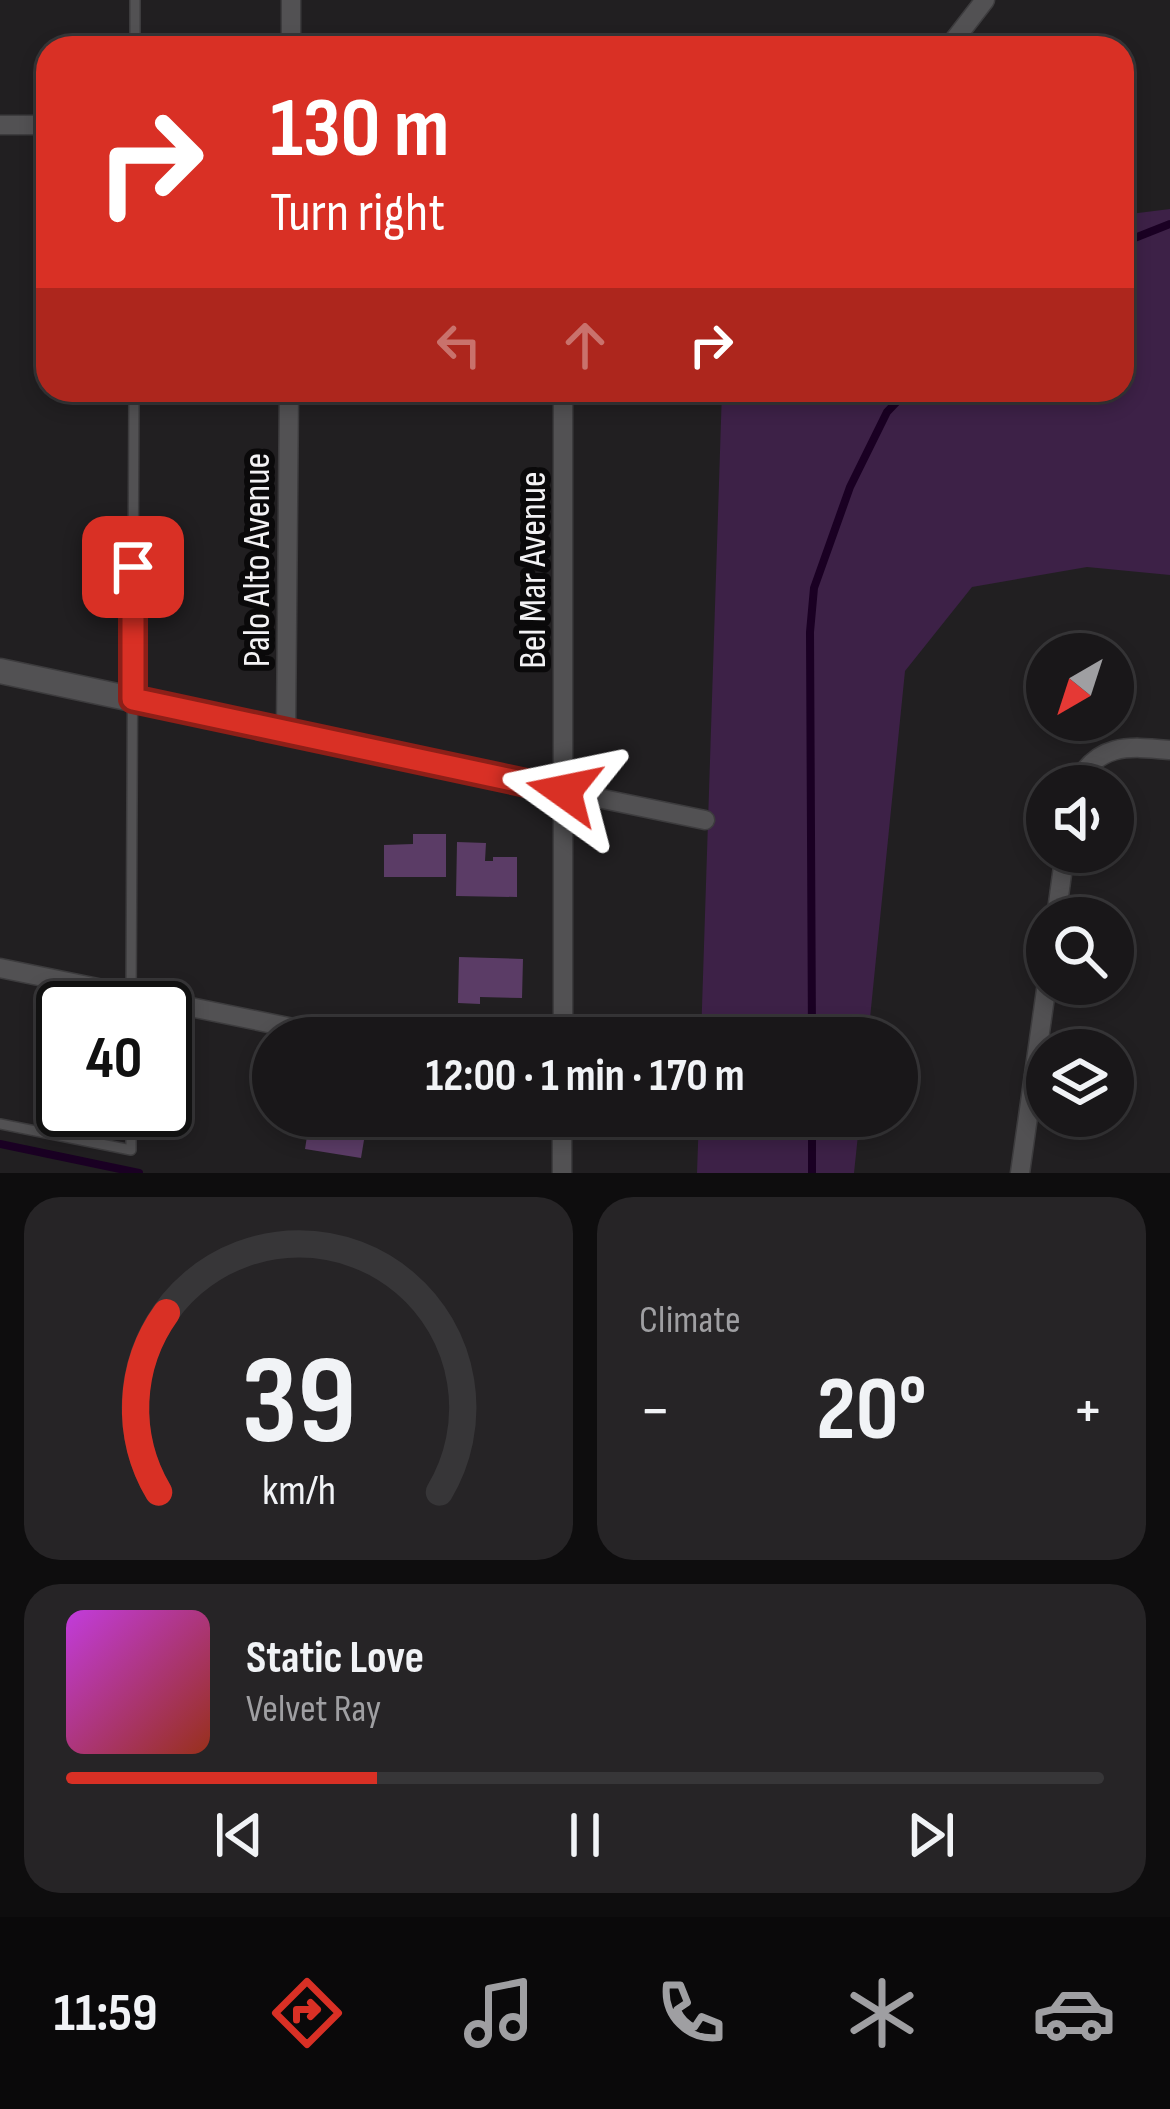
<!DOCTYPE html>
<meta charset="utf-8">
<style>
:root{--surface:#191719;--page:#262426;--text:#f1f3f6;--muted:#9f9fa2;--line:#373638;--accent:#d93025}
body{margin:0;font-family:"Sofia Sans Condensed",sans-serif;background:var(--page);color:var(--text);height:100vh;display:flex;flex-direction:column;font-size:45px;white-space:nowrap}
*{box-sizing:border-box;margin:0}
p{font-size:39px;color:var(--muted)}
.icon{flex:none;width:66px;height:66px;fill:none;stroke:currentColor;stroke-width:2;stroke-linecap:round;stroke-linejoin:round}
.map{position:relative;height:1173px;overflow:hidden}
.drawer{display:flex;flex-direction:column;gap:24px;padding:24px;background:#0e0d0e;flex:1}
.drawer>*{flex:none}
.hud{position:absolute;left:36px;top:36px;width:1098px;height:366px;border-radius:36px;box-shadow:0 6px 18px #0003,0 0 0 3px var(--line);background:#d93025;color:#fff;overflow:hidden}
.needle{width:78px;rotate:219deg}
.fabs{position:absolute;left:1026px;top:633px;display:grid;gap:24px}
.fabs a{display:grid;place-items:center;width:108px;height:108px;border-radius:50%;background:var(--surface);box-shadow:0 6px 18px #0003,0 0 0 3px var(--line);font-size:60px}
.speed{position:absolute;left:36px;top:981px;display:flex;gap:24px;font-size:60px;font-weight:700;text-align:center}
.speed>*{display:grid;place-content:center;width:156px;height:156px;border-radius:50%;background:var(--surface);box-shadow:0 6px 18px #0003,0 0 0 3px var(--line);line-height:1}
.speed .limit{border:6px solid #111;border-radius:18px;background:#fff;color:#111}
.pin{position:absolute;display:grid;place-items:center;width:102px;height:102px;color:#fff;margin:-51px;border-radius:24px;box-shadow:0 6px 18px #0006}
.me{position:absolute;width:132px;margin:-66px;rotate:282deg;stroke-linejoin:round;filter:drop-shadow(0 0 9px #0008)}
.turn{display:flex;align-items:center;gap:42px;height:252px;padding:0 36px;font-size:54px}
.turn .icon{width:156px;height:156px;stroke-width:2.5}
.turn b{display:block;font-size:84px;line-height:102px}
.lanes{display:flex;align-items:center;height:114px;padding:0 36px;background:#0003;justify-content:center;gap:60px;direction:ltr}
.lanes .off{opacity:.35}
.big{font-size:90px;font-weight:700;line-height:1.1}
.drawer .tile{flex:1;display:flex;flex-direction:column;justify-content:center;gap:18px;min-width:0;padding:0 42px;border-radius:36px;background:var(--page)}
.drawer .dial{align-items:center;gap:0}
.dial svg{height:312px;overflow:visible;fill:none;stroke:var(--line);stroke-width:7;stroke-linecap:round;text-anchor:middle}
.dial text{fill:var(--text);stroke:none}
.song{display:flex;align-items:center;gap:36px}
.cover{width:144px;height:144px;border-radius:18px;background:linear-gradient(135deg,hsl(290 70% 55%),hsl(10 70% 35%))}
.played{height:12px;border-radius:6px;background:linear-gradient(90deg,var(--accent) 30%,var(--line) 30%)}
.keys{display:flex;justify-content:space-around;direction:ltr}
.heat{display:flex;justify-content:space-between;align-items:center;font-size:66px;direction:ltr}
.drawer .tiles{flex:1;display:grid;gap:24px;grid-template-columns:1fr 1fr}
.tile:last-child{grid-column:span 2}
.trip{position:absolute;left:252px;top:1017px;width:666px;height:120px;border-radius:60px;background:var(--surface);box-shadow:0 6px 18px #0003,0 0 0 3px var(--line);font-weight:700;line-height:120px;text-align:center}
.menu{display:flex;height:192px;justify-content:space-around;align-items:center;background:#0a090a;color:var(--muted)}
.menu .icon{width:84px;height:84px}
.menu .selected{color:var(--accent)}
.menu b{font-size:54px;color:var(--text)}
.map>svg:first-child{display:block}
.green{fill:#3d2147}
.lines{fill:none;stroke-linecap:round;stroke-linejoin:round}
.stream{stroke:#1a0023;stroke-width:8}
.building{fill:#5b3c66}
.lane-casing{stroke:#3d3c3e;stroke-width:12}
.street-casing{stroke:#3d3c3e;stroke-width:21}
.secondary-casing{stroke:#3d3c3e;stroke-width:27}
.lane{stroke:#525153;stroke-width:9}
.street{stroke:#525153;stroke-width:18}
.secondary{stroke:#525153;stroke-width:24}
.route-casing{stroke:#8d1f18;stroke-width:30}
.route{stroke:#d93025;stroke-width:21}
.labels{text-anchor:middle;stroke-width:12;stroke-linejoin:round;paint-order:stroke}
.street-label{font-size:39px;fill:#f3f2f4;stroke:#0a090a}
</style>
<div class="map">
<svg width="1170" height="1173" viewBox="0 0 1170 1173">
<rect width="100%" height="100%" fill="#211f21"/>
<path class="green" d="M1170,209V575L1087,567L972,587L905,671L868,1038H701L722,390H1122V215Z
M699,1116H860L854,1173H697Z"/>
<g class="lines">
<path class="stream" d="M1122,243L1170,224
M812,1038L810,632L814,588L850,487L887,412L908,390
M812,1116V1173
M0,1144L139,1173"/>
</g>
<path class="building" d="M413,834H446V877H384V845L413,844Z
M457,842L486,843L485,861H493V857H517V897L456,896Z
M459,957L523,959L522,998L480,997V1004L458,1003Z
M345,1116H368L361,1158L305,1149L310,1117L344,1122Z"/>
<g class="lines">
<defs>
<path id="lane" d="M135,48V0
M131,1008L134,390
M0,1124L131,1150V1110"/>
<path id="street" d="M291,0V48
M948,48L985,0
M0,125H48
M286,731L289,390
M1075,786C1097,743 1127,746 1170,750
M564,791L705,820
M1056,918L1065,852
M0,968L342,1038
M563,1038V390
M562,1173V1116
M1020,1173L1047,983"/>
<path id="secondary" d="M0,671L564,791"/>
</defs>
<use href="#lane" class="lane-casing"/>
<use href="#street" class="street-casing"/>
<use href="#secondary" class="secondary-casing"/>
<use href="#lane" class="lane"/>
<use href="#street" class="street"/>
<use href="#secondary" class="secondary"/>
</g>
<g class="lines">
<defs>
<path id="route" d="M133,567V699L564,791"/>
</defs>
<use href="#route" class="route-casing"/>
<use href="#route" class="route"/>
</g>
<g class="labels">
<g class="street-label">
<text transform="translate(255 560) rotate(-90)" y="14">Palo Alto Avenue</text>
<text transform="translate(531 570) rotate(-90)" y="14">Bel Mar Avenue</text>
</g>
</g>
</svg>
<div class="fabs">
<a><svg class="needle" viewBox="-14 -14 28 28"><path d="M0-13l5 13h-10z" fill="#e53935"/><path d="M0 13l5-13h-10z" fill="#9f9fa2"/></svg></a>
<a><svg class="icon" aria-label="sound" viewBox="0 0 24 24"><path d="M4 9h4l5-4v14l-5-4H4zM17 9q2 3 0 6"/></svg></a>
<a><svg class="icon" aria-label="search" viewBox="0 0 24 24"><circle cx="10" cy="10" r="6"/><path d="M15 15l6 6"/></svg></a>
<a><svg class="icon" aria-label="layers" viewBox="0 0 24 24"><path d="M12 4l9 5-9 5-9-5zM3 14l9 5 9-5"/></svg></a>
</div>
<div class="speed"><div class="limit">40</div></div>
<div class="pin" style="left:133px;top:567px;background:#d93025"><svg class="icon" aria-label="arrive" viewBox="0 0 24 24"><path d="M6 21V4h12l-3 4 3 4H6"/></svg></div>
<svg class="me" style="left:564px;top:791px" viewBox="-20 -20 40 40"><path d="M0-17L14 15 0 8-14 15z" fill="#d93025" stroke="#fff" stroke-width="4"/></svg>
<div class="trip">12:00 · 1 min · 170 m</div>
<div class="hud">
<div class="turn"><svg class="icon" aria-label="right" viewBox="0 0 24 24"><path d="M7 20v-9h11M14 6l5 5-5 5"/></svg><div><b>130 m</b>Turn right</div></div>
<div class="lanes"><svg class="icon off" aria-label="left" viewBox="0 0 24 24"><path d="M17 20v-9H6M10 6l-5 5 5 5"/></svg><svg class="icon off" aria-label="ahead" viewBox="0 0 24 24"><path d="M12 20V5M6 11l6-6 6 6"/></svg><svg class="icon" aria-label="right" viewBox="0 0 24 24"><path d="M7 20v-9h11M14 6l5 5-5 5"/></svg></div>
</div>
</div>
<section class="drawer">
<div class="tiles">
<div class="tile dial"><svg viewBox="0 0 100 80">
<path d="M14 69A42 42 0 1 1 86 69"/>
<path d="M14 69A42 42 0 0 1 16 23" stroke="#d93025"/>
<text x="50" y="56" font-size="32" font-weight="700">39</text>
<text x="50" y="72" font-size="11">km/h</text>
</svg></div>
<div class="tile"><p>Climate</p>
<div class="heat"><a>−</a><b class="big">20°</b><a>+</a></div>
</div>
<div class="tile">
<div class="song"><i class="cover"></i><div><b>Static Love</b><p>Velvet Ray</p></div></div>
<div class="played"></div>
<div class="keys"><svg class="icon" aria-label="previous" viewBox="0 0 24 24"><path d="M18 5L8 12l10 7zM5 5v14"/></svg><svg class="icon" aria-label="pause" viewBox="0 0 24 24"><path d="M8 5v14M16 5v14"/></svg><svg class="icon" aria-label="next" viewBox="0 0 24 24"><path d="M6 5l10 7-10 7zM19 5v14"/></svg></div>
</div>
</div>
</section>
<nav class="menu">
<b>11:59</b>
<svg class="icon selected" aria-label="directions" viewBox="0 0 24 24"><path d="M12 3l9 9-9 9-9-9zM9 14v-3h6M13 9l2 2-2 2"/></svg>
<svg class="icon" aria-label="music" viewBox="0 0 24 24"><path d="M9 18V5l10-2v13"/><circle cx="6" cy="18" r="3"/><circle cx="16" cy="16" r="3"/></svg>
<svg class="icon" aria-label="phone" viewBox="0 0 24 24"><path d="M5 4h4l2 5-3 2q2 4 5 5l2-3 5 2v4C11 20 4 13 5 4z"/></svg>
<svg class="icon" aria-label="climate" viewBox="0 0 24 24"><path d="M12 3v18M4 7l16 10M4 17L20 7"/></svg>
<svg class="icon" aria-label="car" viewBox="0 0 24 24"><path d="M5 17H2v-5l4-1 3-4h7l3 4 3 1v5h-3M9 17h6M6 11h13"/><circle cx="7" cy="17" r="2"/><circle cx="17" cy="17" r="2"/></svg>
</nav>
